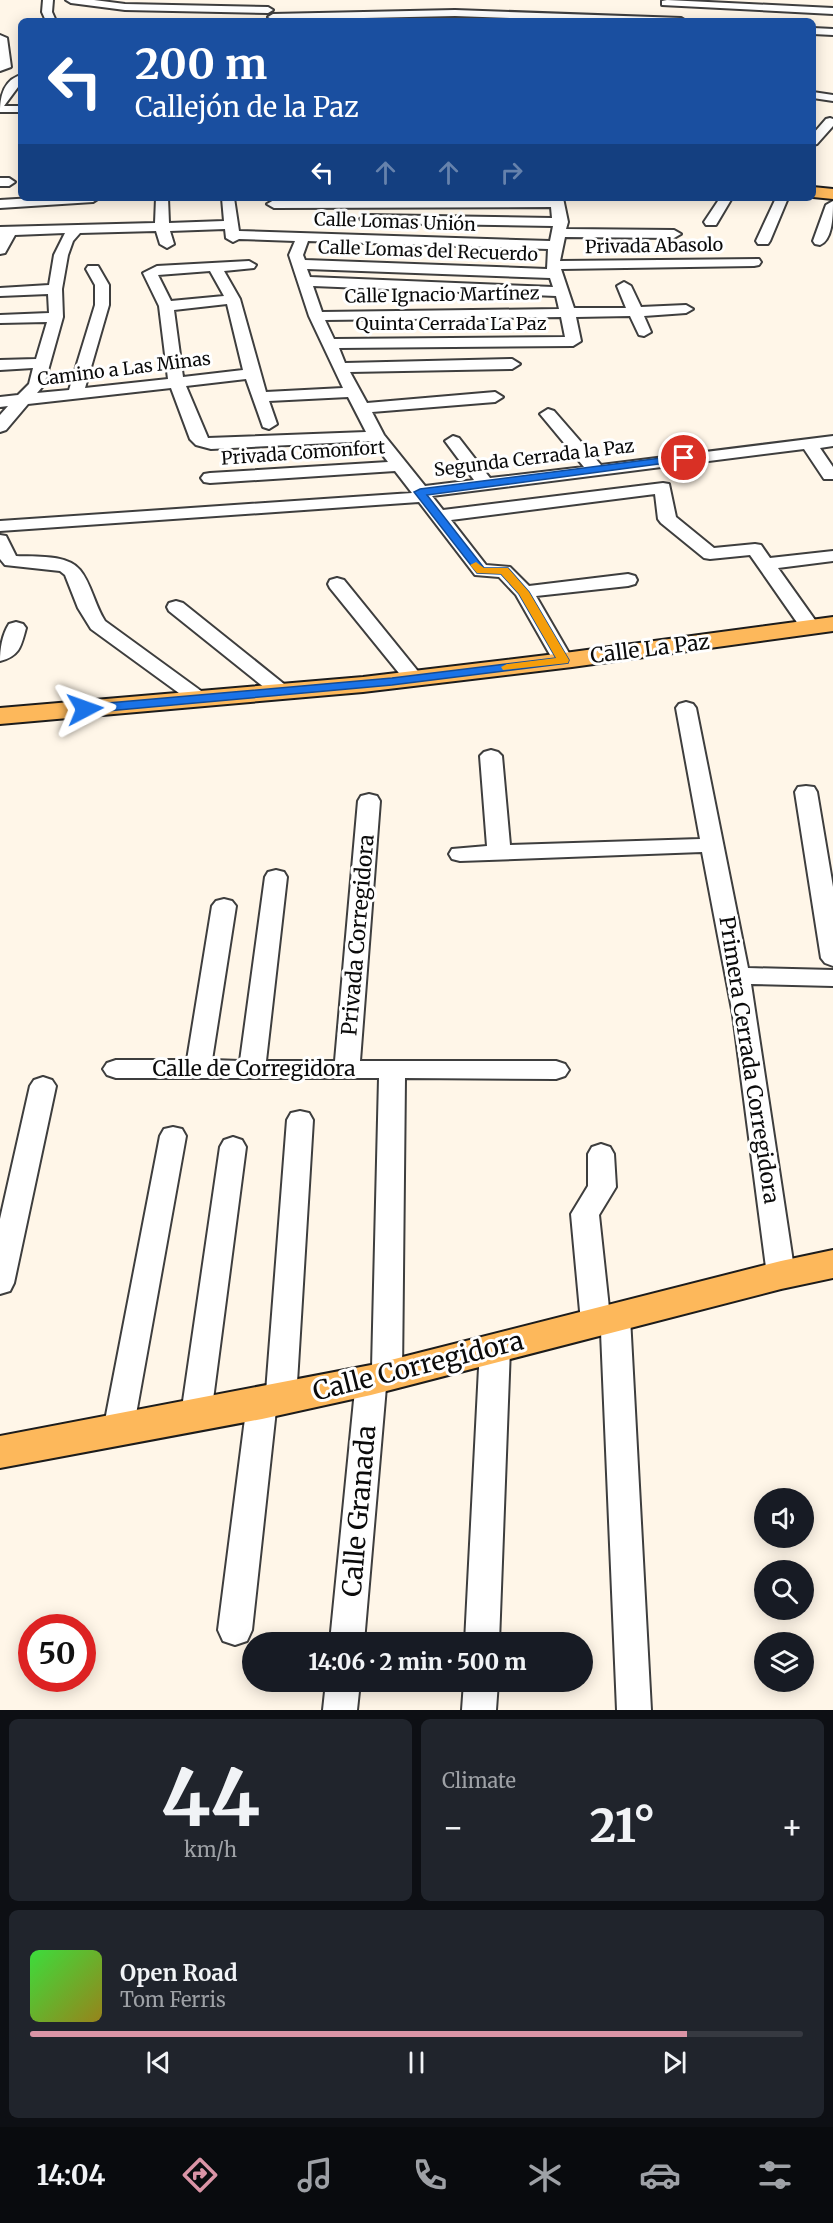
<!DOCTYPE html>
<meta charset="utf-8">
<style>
:root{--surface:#171b24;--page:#20242c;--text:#f1f3f6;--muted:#9ea1a6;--line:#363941;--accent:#da94a6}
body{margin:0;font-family:Merriweather,serif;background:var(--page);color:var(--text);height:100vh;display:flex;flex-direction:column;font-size:22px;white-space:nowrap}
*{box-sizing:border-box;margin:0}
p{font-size:20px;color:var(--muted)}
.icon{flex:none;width:33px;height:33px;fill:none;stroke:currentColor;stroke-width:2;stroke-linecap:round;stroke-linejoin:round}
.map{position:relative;height:1710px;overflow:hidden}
.panel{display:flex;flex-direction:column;gap:9px;padding:9px;background:#0d0f14;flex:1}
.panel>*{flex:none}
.hud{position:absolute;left:18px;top:18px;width:798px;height:183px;border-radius:9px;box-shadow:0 3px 15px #0003;background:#1a4fa0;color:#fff;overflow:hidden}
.tools{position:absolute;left:754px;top:1488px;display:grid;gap:12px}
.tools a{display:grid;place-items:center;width:60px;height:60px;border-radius:50%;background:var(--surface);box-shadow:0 3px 15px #0003;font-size:30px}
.speed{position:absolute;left:18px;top:1614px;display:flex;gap:12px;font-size:30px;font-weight:700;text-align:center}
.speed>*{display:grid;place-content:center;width:78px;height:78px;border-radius:50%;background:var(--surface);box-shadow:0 3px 15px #0003;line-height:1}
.speed .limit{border:9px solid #d22;background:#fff;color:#111}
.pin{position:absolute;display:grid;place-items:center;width:51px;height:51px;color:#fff;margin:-26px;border:3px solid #fff;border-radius:50%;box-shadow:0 2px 6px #0007}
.me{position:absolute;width:66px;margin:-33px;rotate:86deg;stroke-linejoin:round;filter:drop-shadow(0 0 4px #0008)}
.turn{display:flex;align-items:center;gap:21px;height:126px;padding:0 18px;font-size:27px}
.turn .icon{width:78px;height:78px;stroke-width:2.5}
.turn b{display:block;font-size:42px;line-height:51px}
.lanes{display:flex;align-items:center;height:57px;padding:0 18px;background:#0003;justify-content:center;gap:30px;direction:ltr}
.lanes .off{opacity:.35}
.big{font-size:45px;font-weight:800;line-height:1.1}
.panel .widget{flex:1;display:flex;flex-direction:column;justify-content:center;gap:9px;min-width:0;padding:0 21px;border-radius:9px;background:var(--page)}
.panel .dial{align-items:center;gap:0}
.dial b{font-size:78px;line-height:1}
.song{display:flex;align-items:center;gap:18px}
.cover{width:72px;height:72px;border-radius:9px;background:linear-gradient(135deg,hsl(120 70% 55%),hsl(50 70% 35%))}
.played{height:6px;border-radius:3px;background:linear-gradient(90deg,var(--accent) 85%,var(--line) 85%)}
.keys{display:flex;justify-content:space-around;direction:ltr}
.heat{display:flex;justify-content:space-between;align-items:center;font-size:33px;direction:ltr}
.panel .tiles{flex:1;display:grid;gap:9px;grid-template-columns:1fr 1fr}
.widget:last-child{grid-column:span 2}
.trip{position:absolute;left:242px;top:1632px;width:351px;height:60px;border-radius:30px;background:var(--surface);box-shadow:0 3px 15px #0003;font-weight:800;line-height:60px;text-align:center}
.tab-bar{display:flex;height:96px;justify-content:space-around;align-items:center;background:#090b0e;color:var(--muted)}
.tab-bar .icon{width:42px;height:42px}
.tab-bar .selected{color:var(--accent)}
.tab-bar b{font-size:27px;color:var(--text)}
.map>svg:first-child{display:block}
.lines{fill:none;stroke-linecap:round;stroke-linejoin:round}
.minor-casing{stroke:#3e3e3e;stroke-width:4}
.major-casing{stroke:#1c1c1c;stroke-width:4}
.minor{fill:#fff;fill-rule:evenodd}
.major{fill:#fdb85b;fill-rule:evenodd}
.route{fill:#1a73e8;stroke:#114b97;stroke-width:1.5}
.slow{fill:#f59e0b}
.labels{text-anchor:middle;stroke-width:6;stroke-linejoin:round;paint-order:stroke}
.far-street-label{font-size:18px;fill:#0b0b0b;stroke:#fff}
.street-label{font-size:21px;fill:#0b0b0b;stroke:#fff}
.near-street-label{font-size:26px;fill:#0b0b0b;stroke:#fff}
</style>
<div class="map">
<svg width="833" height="1710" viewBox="0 0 833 1710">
<rect width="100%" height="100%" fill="#fff6e8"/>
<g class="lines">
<defs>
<path id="minor" d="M43,0H53L52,12L56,21H46L42,12Z
M66,0H94L125,4L268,7L273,10L268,13L125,10L71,3Z
M667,0L833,8V14L662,5V1Z
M455,10L681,18L686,21H593L455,16L273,20L268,17L273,14Z
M813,28L833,29V35L813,34Z
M0,35L7,38L11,67L0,71Z
M18,76H21V83L4,106H21V112H0C0,98 3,82 18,76Z
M813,92L833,95V101L813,98Z
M830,118L833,119V126L817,144L813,145V134L826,119Z
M0,178H9L15,182L9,186H0Z
M33,198H99L93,202L0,208V200Z
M156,198H168L169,223L224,221L222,198H234L239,231L550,241L553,226L367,223L360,219L367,215L552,218L551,207L274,208L267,204L274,200L563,198L568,222L566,229L674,230L681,234L674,238L565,237L560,261L759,259L761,262L759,265L754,266L561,269L574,308H626L617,286L624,282L631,286L641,307L686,305L693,309L686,313L644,316L651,332L644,336L639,335L630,316L576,317L581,341L573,346L339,348L345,363L512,359L520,364L512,369L350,372L367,403L495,392L503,397L495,402L372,412L384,435L425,486L474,480L445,441L453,436L459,438L490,478L584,467L540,414L548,409L554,411L601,465L833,436V446L820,448L833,467V479H824L804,449L432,496L443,510L663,483L669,484L676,517L714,548L755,544L761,545L770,558L833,551V561L778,568L820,627L817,631H803L750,555L710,559L704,558L661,523L658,519L655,494L451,520L486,565L510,567L529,586L628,574L635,576L637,580L635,584L628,586L536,596L573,660L570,664H556L553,660L516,595L499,577L475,575L419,502L0,531V521L412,493L395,471L210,483L204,482L201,478L204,474L210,473L388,462L372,441L211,449L196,445L190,439L171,388L28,404L6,430L0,432V415L8,406L0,407V397L18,395L29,384L33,368L0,370V360L36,359L47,322L0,323V315L49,313L48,294L0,296V288L49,285L54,255L65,233L15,235L5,253L0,254V227L155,223ZM225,229L226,238L233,242L239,239L295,241L289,255L309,316L343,388L266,392L240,299L224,271L254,268L256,265L249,261L157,266L143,273L159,306L168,379L85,388L109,305V285L98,266H88L86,269L95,285V305L69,390L37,393L44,385L63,317L62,289L68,255L73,241L80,233L156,231L160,244L167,248L174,244L170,231ZM308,241L548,249L547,269L305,260L303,255ZM307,269L550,278L553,287L310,277ZM210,271L224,296L171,301L158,275ZM313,286L556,296L559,309L322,312ZM227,304L243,370L183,377L174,310ZM561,317L565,337L334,339L325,320ZM246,379L263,427L269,429L277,424L269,401L348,397L366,432L208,438L186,386Z
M720,198H732L716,225H706L704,222Z
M776,198H788L770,241L768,244H758L756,241Z
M833,201C833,214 833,240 820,245L815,244L813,241L826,205Z
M0,535L6,536L16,556C35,557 67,554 80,570C91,583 95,606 105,621L208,696L211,700L208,704H194L91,629L78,608L65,575L60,571L5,565L0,559Z
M337,578L344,580L421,675L424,679L421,683H407L330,588L328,584L330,580Z
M176,601L183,603L289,688L292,692L289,696H275L169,611L167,607L169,603Z
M16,622L23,624L26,628C21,646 20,656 0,661C0,649 2,635 9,624Z
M686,702L693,704L696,708L748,968L833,970V986L751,984L795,1275L791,1283L781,1286L771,1283L767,1275L733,1015L702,852L460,861L452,859L449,854L452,849L487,846L480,756L484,752L491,750L498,752L502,756L510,845L700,839L676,708L679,704Z
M806,786L814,787L817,792L833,887V966L825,963L821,958L795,792L798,787Z
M369,794L377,796L380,801L360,1061H556L565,1064L569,1070L565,1076L556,1079L405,1078L402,1375L398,1384L386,1387L364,1642H330L356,1380L360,1371L372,1368L379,1078H116L107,1075L103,1069L107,1063L116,1060H187L212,906L216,901L224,899L232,901L236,906L212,1060L240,1061L265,877L268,872L276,870L284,872L287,877L266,1061H335L358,801L361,796Z
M43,1077L52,1080L56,1086L14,1283L10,1291L0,1294V1219L30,1086L34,1080Z
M300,1111L309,1113L313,1120L296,1399L292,1408L281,1411L276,1410L252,1630L247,1641L235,1645L223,1641L218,1630L247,1403L251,1394L262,1391L266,1392L287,1120L291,1113Z
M173,1127L182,1129L186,1136L133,1431L129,1440L118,1444L107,1440L103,1431L160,1136L164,1129Z
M233,1137L242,1140L246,1147L211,1415L207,1424L196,1428L185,1424L181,1415L220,1147L224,1140Z
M601,1144L610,1147L614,1154L616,1187L599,1215L609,1308L615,1306L625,1309L630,1317L651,1710H617L601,1332L596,1333L586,1330L581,1322L571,1214L588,1186V1154L592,1147Z
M495,1336L505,1340L510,1348L499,1642H465L480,1348L485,1340Z
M326,1682H360L357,1710H323Z
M464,1682H498L496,1710H462Z"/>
<path id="major" d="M813,187L833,189V199L813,197Z
M833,617V631L572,667L363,692L0,724V708L363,677L572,652Z
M833,1250V1278L781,1289L371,1395L262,1419L0,1468V1436L371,1365L781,1261Z"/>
</defs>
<use href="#minor" class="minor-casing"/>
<use href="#major" class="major-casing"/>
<use href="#minor" class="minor"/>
<use href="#major" class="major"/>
</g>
<path class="route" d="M684,455L689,458L688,460L427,495L484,568H508L529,592L569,660L568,663L392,685L85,713L79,709L85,705L392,678L556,658L519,594L501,574L477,573L414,492L420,489Z"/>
<path class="slow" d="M476,562L484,568H508L529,592L569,660L568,663L503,670L501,667L507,664L556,658L519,594L501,574L477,573L470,565Z"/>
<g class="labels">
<g class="far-street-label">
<text transform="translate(395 222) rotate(2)" y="6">Calle Lomas Unión</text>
<text transform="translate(654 246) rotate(-1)" y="6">Privada Abasolo</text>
<text transform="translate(428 251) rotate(2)" y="6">Calle Lomas del Recuerdo</text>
<text transform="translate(442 295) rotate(-1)" y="6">Calle Ignacio Martínez</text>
<text x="451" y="330">Quinta Cerrada La Paz</text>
<text transform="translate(124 369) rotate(-7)" y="6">Camino a Las Minas</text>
<text transform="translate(303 453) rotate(-4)" y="6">Privada Comonfort</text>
<text transform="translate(534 458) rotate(-7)" y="6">Segunda Cerrada la Paz</text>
</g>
<g class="street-label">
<text transform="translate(650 649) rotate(-7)" y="7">Calle La Paz</text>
<text transform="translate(358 935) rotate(-85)" y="7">Privada Corregidora</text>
<text transform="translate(749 1060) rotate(81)" y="7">Primera Cerrada Corregidora</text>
<text x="254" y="1076">Calle de Corregidora</text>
</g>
<g class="near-street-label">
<text transform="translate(418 1366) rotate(-14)" y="9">Calle Corregidora</text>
<text transform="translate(359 1511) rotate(-85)" y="9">Calle Granada</text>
</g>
</g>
</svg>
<div class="tools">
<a><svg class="icon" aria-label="sound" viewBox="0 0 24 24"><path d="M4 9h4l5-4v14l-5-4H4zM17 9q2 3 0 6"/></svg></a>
<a><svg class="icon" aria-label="search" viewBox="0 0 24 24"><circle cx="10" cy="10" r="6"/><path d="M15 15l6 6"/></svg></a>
<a><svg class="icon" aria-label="layers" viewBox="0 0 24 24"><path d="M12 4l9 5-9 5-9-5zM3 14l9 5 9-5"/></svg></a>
</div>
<div class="speed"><div class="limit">50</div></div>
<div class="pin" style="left:684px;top:458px;background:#d93025"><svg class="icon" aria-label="arrive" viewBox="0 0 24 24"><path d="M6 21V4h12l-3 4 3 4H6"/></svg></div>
<svg class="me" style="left:85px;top:709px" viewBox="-20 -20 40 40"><path d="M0-17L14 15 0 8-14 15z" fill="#1a73e8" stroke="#fff" stroke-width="4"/></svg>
<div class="trip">14:06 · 2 min · 500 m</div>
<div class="hud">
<div class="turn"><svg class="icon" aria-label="left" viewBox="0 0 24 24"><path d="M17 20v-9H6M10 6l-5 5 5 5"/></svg><div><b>200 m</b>Callejón de la Paz</div></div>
<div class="lanes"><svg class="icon" aria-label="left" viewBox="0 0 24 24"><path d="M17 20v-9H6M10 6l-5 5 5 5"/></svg><svg class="icon off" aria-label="ahead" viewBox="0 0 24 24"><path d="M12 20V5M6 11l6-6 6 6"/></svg><svg class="icon off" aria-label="ahead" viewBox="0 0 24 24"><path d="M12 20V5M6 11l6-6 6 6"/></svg><svg class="icon off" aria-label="right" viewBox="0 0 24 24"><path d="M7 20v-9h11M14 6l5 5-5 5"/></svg></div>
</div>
</div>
<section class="panel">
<div class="tiles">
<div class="widget dial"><b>44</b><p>km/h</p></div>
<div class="widget"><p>Climate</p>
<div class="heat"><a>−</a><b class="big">21°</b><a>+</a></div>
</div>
<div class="widget">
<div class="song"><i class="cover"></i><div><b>Open Road</b><p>Tom Ferris</p></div></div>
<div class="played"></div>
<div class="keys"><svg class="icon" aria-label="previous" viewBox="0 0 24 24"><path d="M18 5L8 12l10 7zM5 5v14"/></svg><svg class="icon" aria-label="pause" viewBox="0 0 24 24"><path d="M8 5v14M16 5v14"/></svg><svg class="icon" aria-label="next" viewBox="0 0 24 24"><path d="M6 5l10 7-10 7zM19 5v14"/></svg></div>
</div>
</div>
</section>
<nav class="tab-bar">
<b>14:04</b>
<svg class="icon selected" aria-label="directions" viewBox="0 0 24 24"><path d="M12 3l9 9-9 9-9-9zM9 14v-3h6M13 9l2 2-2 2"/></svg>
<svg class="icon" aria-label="music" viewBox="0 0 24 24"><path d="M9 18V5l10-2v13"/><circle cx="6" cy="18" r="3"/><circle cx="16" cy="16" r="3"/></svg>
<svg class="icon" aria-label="phone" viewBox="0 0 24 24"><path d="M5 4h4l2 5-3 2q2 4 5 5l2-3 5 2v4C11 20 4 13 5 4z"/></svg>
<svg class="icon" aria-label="climate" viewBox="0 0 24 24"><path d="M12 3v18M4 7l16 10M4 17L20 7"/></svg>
<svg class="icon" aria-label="car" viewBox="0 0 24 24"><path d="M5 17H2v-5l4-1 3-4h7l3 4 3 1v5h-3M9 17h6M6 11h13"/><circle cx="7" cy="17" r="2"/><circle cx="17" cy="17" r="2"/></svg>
<svg class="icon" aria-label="filters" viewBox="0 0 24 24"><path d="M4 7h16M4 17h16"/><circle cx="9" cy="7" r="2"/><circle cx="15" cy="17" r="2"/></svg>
</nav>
